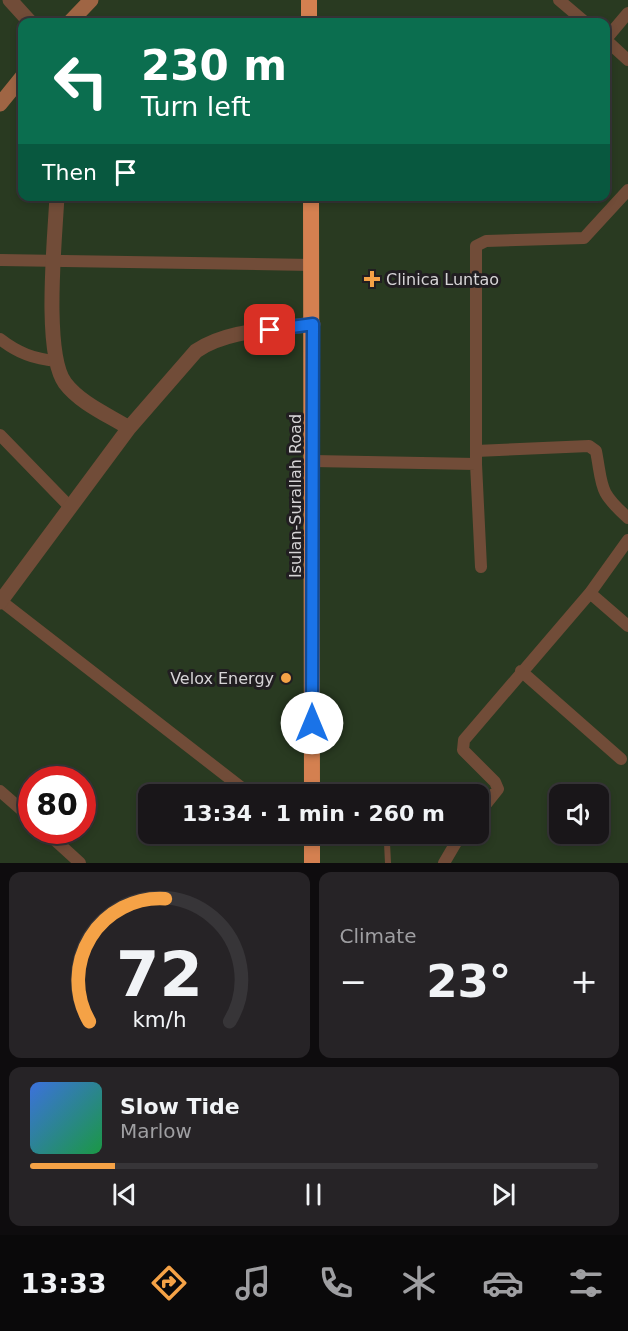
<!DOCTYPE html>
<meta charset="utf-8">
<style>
:root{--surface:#191619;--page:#262326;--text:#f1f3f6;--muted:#9f9fa2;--line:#373538;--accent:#f5a246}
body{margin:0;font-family:"DejaVu Sans",sans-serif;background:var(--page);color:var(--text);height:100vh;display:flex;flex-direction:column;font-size:22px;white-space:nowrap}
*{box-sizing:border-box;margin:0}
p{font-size:20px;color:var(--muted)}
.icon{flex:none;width:33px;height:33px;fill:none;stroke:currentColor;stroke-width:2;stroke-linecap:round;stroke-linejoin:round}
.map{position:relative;height:863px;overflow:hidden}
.details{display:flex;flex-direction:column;gap:9px;padding:9px;background:#0e0c0e;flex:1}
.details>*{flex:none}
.top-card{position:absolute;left:18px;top:18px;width:592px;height:183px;border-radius:12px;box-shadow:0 3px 9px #0003,0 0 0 2px var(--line);background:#0b6e4f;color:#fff;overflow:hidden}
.buttons{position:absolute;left:549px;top:784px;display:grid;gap:12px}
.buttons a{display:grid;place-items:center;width:60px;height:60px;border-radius:12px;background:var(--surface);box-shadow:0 3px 9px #0003,0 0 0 2px var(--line);font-size:30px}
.speed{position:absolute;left:18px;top:766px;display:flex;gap:12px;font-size:30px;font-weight:700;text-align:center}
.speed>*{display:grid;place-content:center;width:78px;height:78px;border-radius:50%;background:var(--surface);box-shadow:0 3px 9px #0003,0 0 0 2px var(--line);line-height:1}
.speed .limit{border:9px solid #d22;background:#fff;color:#111}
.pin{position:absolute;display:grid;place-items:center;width:51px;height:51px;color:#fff;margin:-26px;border-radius:12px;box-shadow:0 3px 9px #0006}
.me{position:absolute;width:66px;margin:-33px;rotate:0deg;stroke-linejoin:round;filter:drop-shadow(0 0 4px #0008)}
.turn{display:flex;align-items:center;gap:21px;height:126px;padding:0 24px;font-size:27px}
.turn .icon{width:78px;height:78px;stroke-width:2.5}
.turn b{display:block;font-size:42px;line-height:51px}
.then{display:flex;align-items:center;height:57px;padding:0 24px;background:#0003;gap:12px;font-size:22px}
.big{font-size:45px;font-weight:600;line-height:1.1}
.details .tile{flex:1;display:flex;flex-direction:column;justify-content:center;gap:9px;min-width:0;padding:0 21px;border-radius:12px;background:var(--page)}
.details .dial{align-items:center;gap:0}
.dial svg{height:156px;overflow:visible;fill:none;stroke:var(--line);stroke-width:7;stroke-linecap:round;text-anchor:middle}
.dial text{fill:var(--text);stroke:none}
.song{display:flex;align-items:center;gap:18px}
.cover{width:72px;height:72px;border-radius:9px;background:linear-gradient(135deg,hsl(220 70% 55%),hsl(140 70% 35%))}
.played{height:6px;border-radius:3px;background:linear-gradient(90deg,var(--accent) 15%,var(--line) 15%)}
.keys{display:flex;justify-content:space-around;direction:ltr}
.heat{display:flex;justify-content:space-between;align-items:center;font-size:33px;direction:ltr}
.details .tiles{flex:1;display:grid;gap:9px;grid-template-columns:1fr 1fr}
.tile:last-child{grid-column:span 2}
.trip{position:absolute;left:138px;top:784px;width:351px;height:60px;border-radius:12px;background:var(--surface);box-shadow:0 3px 9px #0003,0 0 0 2px var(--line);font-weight:600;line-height:60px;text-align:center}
.tab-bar{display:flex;height:96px;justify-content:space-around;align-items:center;background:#0a090a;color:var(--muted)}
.tab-bar .icon{width:42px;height:42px}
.tab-bar .selected{color:var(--accent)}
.tab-bar b{font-size:27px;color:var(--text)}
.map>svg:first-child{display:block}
.green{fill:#293a21;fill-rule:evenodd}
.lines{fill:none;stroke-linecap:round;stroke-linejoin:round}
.service{stroke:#714c38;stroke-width:6}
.minor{stroke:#714c38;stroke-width:12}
.tertiary{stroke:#714c38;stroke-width:15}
.secondary{stroke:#9f6544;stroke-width:15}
.trunk{stroke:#d48050;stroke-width:16}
.route-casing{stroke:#114b97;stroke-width:15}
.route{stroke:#1a73e8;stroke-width:10}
.poi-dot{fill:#f5a246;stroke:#211e21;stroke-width:2}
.labels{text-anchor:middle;stroke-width:6;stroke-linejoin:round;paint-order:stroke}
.poi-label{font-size:16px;fill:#d6d4d6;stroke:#211e21;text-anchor:start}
.street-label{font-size:16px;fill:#d6d4d6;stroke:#211e21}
</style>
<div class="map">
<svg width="628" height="863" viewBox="0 0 628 863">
<rect width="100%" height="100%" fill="#211e21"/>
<path class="green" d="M0,0H628V863H0ZM22,22H606V196H22ZM32,780H82V831H32ZM148,795H478V834H148ZM560,795H598V834H560Z"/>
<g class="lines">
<path class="service" d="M368,834L387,843L388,863"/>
<path class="minor" d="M559,0L585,22
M606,39L628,13
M606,40L628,60
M0,260L312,265
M0,339C18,353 34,359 56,361
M0,435L69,506
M476,451L589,446L596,451C603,488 598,491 628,518
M313,461L476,464
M481,567L476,464V246L486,241L584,238L628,190
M590,593L628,626
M1,601L251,795
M521,671L621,759
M0,791L32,819
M478,814L498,789L495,782L463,750L464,740L590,593L628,540
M45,831L80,863
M444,863L461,834"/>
<path class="tertiary" d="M10,0L30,22
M57,196C55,237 43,353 65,383C80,403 108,415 129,428
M0,602L129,428L196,351C228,329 275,330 313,324"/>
<path class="secondary" d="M70,22L91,0
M0,104L22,77"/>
<path class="trunk" d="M309,0V22
M311,196L312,795
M312,834V863"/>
</g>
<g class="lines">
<defs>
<path id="route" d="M270,330L313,324L312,723"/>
</defs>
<use href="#route" class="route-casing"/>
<use href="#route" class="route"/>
</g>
<g class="poi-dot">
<path d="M369 270h6v6h6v6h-6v6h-6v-6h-6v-6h6z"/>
<circle cx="286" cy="678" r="6"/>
</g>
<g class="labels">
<g class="poi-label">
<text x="386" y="285">Clinica Luntao</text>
<text x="274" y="684" text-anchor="end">Velox Energy</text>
</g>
<g class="street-label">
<text transform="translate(295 496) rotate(-90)" y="6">Isulan-Surallah Road</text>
</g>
</g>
</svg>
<div class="buttons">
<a><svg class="icon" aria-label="sound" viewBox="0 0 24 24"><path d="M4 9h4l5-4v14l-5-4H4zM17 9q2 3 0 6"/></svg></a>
</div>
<div class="speed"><div class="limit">80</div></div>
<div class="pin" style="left:270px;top:330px;background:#d93025"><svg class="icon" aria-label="arrive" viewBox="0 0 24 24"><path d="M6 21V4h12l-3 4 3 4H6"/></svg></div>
<svg class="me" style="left:312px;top:723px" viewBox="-20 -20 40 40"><circle r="19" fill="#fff"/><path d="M0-13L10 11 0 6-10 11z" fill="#1a73e8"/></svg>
<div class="trip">13:34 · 1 min · 260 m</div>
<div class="top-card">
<div class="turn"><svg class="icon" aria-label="left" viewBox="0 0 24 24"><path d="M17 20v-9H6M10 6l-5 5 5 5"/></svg><div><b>230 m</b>Turn left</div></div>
<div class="then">Then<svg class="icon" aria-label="arrive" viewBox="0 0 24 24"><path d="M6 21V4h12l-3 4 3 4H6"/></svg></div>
</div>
</div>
<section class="details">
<div class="tiles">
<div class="tile dial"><svg viewBox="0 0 100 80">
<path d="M14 69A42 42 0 1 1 86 69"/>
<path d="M14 69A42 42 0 0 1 53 6" stroke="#f5a246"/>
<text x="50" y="56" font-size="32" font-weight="700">72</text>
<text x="50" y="72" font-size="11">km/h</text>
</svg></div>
<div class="tile"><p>Climate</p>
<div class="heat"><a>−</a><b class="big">23°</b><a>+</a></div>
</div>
<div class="tile">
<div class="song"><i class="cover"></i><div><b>Slow Tide</b><p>Marlow</p></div></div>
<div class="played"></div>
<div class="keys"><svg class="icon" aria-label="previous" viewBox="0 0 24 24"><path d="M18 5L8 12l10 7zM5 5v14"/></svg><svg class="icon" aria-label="pause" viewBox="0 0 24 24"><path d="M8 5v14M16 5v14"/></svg><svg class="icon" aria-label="next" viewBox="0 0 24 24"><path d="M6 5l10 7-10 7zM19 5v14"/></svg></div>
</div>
</div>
</section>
<nav class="tab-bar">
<b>13:33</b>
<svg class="icon selected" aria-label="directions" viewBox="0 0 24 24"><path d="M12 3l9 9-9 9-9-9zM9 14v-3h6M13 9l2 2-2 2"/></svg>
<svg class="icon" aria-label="music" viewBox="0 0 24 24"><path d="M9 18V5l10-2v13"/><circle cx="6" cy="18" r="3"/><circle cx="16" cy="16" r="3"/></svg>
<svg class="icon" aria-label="phone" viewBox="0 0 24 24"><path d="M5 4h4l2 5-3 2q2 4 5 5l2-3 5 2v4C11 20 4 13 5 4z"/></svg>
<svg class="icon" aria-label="climate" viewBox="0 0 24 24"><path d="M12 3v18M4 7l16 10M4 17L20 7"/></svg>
<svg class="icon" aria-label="car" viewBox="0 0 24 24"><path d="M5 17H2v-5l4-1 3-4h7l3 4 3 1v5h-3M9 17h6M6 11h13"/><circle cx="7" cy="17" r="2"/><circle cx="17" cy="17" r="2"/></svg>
<svg class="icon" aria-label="filters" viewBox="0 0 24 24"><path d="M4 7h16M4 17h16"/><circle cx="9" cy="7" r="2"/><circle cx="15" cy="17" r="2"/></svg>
</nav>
